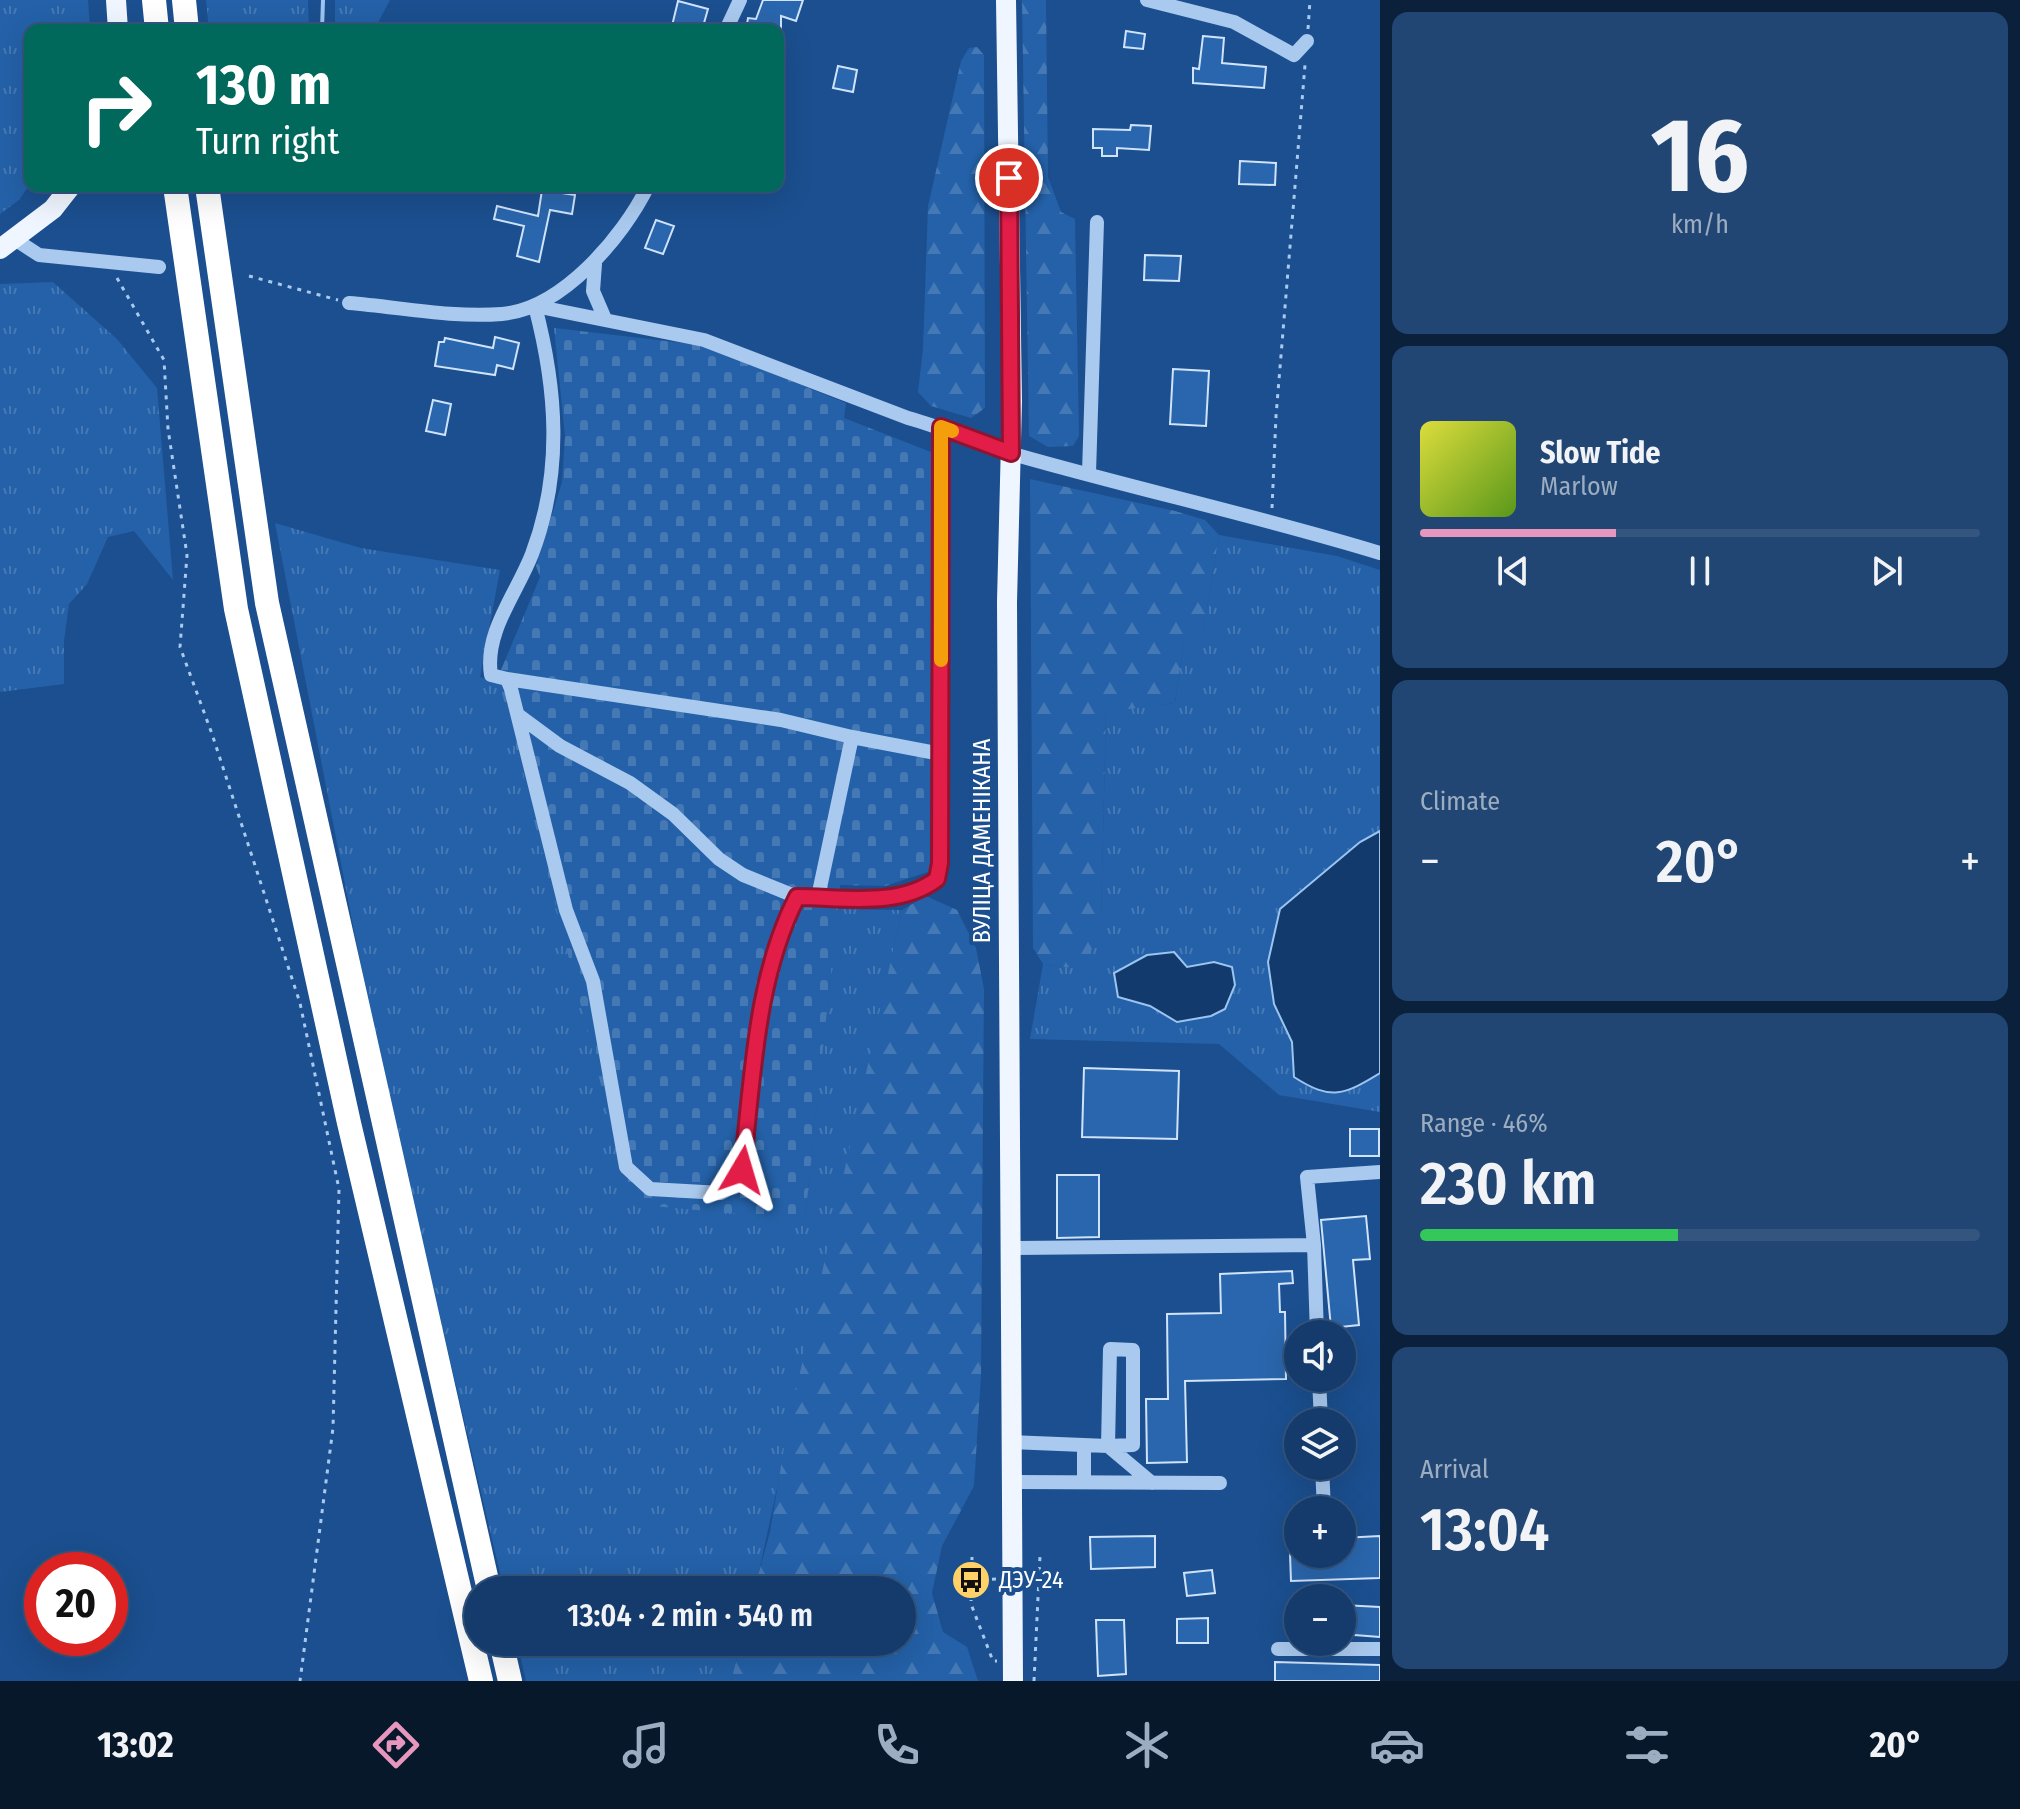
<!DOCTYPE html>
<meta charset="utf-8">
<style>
:root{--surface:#143b6b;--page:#214673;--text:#f1f3f6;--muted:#9dadc1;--line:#33557e;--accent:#e797bd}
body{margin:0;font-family:"Fira Sans Condensed",sans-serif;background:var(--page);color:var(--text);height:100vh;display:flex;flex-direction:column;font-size:30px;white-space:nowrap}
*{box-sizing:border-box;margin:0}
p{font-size:26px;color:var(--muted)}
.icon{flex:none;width:44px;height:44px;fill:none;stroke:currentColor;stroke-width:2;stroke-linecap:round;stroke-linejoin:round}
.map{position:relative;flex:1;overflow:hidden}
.panel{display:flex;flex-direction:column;gap:12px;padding:12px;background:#0b203b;width:640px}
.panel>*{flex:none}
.guide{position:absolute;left:24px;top:24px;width:760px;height:168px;border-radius:16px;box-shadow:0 8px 32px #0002,0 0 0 2px var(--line);background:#00695c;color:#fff;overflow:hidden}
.buttons{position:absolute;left:1284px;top:1320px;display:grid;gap:16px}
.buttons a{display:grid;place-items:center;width:72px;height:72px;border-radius:50%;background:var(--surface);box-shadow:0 8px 32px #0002,0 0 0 2px var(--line);font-size:40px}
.speed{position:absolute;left:24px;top:1552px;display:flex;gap:16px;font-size:40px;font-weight:700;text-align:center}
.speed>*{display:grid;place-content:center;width:104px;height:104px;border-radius:50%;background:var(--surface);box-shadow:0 8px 32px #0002,0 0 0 2px var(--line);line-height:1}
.speed .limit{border:12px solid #d22;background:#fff;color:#111}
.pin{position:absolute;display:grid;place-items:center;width:68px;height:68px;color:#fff;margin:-34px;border:4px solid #fff;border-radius:50%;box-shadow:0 2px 8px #0007}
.me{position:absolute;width:88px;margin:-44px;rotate:7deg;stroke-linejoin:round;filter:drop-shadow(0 0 6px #0008)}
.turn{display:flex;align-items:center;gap:28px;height:168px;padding:0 40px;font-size:36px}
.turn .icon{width:104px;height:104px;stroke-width:2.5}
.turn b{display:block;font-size:56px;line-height:68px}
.big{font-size:60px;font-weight:600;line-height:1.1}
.panel .card{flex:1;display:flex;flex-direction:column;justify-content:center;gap:12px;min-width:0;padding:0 28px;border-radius:16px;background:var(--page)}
.panel .dial{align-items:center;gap:0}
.dial b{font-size:104px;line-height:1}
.song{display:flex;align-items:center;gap:24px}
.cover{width:96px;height:96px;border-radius:12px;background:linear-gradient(135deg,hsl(60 70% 55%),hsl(90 70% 35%))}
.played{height:8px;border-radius:4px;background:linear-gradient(90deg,var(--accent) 35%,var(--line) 35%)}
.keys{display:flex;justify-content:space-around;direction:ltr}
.heat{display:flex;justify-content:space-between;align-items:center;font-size:44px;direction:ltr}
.charge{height:12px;border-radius:6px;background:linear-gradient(90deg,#34c759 46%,var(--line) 0)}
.trip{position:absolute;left:464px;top:1576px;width:452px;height:80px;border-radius:40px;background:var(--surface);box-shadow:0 8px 32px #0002,0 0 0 2px var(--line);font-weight:600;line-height:80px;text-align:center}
.menu{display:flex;height:128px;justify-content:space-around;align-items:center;background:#08182b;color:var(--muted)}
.menu .icon{width:56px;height:56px}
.menu .on{color:var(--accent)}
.menu b{font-size:36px;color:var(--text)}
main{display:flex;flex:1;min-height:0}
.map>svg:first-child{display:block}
.grass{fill:url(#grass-tufts)}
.forest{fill:url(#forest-firs)}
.cemetery{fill:url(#cemetery-stones)}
.water{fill:#123a6d;stroke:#9cc4f0;stroke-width:2}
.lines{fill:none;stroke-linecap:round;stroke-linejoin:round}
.stream{stroke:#9cc4f0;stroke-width:4}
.building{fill:#2a66ad;stroke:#cfe3fa;stroke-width:2}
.path{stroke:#a9c9ee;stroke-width:3;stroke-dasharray:4 6;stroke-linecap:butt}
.minor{stroke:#a9c9ee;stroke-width:14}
.major{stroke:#f0f6ff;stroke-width:20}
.highway{stroke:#fff;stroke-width:24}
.route-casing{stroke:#92132f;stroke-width:20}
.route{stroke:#e11d48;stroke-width:14}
.slow{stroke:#f59e0b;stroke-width:14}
.labels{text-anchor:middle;stroke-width:8;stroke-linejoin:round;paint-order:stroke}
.street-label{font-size:24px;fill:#fff;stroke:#1b4f8f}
.poi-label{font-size:24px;fill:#fff;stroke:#1b4f8f;text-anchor:start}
</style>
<main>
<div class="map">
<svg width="1380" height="1681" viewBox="0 0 1380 1681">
<defs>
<pattern id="grass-tufts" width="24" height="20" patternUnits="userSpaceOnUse" patternTransform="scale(2)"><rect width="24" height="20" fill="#2461a8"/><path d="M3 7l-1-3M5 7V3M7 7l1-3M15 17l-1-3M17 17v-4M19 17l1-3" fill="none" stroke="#4579b5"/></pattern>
<pattern id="forest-firs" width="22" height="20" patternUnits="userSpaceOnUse" patternTransform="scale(2)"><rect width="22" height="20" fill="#2461a8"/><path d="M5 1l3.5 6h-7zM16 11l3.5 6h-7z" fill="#4579b5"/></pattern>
<pattern id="cemetery-stones" width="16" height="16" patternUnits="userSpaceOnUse" patternTransform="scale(2)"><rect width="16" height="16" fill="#2461a8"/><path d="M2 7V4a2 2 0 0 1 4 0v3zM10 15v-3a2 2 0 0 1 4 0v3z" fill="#4579b5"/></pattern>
</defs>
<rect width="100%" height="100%" fill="#1b4f8f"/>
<path class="grass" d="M0,0H88L90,30H30V184L19,200L0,214Z
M206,0H308L309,30H209Z
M335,0H390L374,30H335Z
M53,282L117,339L157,388L173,580L134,531L108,537L87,584L69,604L64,641V684L0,692V284Z
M275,523L361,548L500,570L480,677L500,684L805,1219L837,909L902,910L755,1590H504L376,1044Z
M1219,535L1337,556L1380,570V1112L1279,1095L1219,1044L1030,1039L1043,964L1072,968L1101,918L1106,711L1175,703L1184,640L1203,633Z
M517,1642H741L731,1681H526Z"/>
<path class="forest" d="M1022,0H1046L1048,177L1061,212L1075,219L1079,436L1073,446L1048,447L1029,436Z
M977,47L984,55L985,408L971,418L931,406L918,392L923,349L928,206L961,61L969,48Z
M1030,479L1175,511L1205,520L1219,535L1203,634L1184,641L1175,703L1106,712L1101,918L1089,958L1072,968L1043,964L1033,948Z
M926,896L957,910L976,948L984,989L981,1376L974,1486L942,1546L932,1593L943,1632L967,1647L978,1681H731L741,1642H902V1590H754L770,1532L786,1436L902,910Z"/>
<path class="cemetery" d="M554,328L701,345L846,403L844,418L936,454L934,870L885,886L840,885L805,1220L631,1204L498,677L540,577L536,566L562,482L565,436Z"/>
<path class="water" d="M1380,831V1073C1344,1095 1331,1101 1294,1077L1292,1042L1274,1004L1268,962L1280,909L1360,842Z
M1174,952L1187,967L1214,962L1232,967L1235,985L1225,1009L1211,1016L1177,1022L1150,1006L1118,997L1114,973L1147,955Z"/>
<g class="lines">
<path class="stream" d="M322,30L323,0"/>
</g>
<path class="building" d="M763,0H803L796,21L781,16V30H746L748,18L756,19Z
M678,1L708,9L702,30H671Z
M1126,31L1145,34L1143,49L1124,47Z
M1203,36L1224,38L1222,63L1266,67L1264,88L1193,83V68L1199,69Z
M838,66L857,70L853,92L833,88Z
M1131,125L1151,126L1149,150L1117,148V156H1102V148H1093V129L1130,130Z
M1240,161L1276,163L1275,185L1239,184Z
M542,190L575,195L572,214L550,210L539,262L517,256L524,226L494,219L497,206L538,216Z
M656,220L674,226L663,254L645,248Z
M1145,255L1181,256L1179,281L1144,280Z
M495,337L519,343L513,369L497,365L495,375L435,366L439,342H444L445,338L493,348Z
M1173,369L1209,371L1206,426L1170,424Z
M433,400L451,404L445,435L426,431Z
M1084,1068L1179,1071L1177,1139L1082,1137Z
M1350,1129H1379V1156H1350Z
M1057,1175H1099V1237L1057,1238Z
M1366,1216L1370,1259L1353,1260L1359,1325L1331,1328L1321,1220Z
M1292,1271L1293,1283L1279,1284L1280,1312H1285L1286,1379L1185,1381L1187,1462L1147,1463L1146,1399H1168L1167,1314L1221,1313L1220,1274Z
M1155,1536V1567L1091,1569L1090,1537Z
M1380,1536V1578L1291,1581L1290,1554H1342V1538Z
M1212,1570L1215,1593L1187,1596L1184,1573Z
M1342,1605L1380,1607V1637L1342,1634Z
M1208,1618V1643H1177V1619Z
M1096,1620H1124L1126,1674L1098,1676Z
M1275,1662L1380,1665V1681H1275Z"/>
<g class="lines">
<path class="path" d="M1308,29L1310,0
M249,276L338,300
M117,278L164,360L168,429L187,555L180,647L212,734L300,1003L339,1189L333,1428L300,1681
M1272,508L1276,416L1305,65
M972,1557L971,1604L993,1661H997
M972,1580L996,1579
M1034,1681L1040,1556"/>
<path class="minor" d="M1147,0L1234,22L1294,55L1307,41
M726,30L740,0
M16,240L39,255L159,267
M595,264L593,291L605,319
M349,303C399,307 452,318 502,314C562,309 623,237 648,186
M941,427L940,863L937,879C899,908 842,898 797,897C755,979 753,1079 742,1170L735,1185L721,1193L650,1189L626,1167L593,981L566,910L511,689L507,679L491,675C484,632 517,593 532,554C563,472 557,390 535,306L704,340L908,418C944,428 978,443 1013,454C1135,489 1259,516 1380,553
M1089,473L1097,222
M507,679L781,720L852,737
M518,715L560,746L630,783L673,814L719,859L743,875L797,897
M818,897L852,737L941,754
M1314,1245L1307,1177L1380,1172
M1010,1248L1314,1245L1317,1334
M1319,1378L1321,1422
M1011,1442L1108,1446L1110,1349L1133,1350V1445L1108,1446
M1084,1445V1482
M1108,1446L1152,1483
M1322,1466L1324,1510
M1011,1482L1220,1483
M1278,1649H1380"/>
<path class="major" d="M116,0L118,30
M1006,0L1012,401L1007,602L1013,1681
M0,249L53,209L71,186"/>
<path class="highway" d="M154,0L157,30
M184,0L187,30
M175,186L236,609L349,1123L481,1681
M207,186L267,603L489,1590
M501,1642L510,1681"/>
</g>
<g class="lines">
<defs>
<path id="route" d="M742,1170C753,1079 755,979 797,897C842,897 899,908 937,879L940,863L941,427L1011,453L1009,178"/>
</defs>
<use href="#route" class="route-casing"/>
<use href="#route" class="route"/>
<path class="slow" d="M941,660V427L952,431"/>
</g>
<defs>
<symbol id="bus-disc" viewBox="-11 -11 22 22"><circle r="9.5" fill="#ffd166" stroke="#1b4f8f"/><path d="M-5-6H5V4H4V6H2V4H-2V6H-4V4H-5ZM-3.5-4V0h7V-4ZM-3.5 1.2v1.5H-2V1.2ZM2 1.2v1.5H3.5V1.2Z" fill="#111"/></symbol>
</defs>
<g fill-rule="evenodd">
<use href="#bus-disc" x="949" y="1558" width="44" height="44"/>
</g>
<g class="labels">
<g class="street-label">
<text transform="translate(982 841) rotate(-90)" y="8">ВУЛІЦА ДАМЕНІКАНА</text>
</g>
<g class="poi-label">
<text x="999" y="1588">ДЭУ-24</text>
</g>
</g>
</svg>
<div class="buttons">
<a><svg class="icon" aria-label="sound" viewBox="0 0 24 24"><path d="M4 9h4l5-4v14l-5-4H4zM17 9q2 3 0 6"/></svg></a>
<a><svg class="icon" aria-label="layers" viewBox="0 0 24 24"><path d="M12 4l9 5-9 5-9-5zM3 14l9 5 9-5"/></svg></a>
<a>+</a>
<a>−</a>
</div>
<div class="speed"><div class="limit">20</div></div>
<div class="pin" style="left:1009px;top:178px;background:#d93025"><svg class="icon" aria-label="arrive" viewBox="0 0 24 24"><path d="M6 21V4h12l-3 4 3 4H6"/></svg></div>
<svg class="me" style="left:742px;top:1170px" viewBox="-20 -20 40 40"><path d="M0-17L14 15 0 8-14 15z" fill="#e11d48" stroke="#fff" stroke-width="4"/></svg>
<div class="trip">13:04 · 2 min · 540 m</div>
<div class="guide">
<div class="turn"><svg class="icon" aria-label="right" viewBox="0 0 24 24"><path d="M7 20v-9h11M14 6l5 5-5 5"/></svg><div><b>130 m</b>Turn right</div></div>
</div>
</div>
<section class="panel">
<div class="card dial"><b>16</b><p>km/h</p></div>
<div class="card">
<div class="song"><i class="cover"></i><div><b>Slow Tide</b><p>Marlow</p></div></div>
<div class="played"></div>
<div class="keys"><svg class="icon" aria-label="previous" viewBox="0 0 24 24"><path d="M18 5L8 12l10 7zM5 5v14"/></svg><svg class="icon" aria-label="pause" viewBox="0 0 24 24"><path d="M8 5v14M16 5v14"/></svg><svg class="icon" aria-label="next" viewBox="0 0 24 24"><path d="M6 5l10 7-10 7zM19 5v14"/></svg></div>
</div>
<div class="card"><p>Climate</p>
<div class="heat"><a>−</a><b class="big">20°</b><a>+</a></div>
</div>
<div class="card"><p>Range · 46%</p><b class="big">230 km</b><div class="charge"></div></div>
<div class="card"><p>Arrival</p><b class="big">13:04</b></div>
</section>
</main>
<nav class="menu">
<b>13:02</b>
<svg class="icon on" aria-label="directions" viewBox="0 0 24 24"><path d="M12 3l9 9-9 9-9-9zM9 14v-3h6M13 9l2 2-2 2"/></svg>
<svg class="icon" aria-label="music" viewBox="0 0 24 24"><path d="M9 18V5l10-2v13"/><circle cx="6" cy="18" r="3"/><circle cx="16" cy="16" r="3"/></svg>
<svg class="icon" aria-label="phone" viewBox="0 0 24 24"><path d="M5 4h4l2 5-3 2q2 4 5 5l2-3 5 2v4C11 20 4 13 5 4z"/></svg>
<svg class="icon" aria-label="climate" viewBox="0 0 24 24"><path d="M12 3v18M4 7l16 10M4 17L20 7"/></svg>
<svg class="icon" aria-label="car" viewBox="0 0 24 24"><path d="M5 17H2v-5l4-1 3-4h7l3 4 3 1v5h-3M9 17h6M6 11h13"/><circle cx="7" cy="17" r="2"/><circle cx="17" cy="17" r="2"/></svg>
<svg class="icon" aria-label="filters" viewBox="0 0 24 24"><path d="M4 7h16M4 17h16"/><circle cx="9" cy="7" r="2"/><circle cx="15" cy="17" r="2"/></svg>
<b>20°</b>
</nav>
